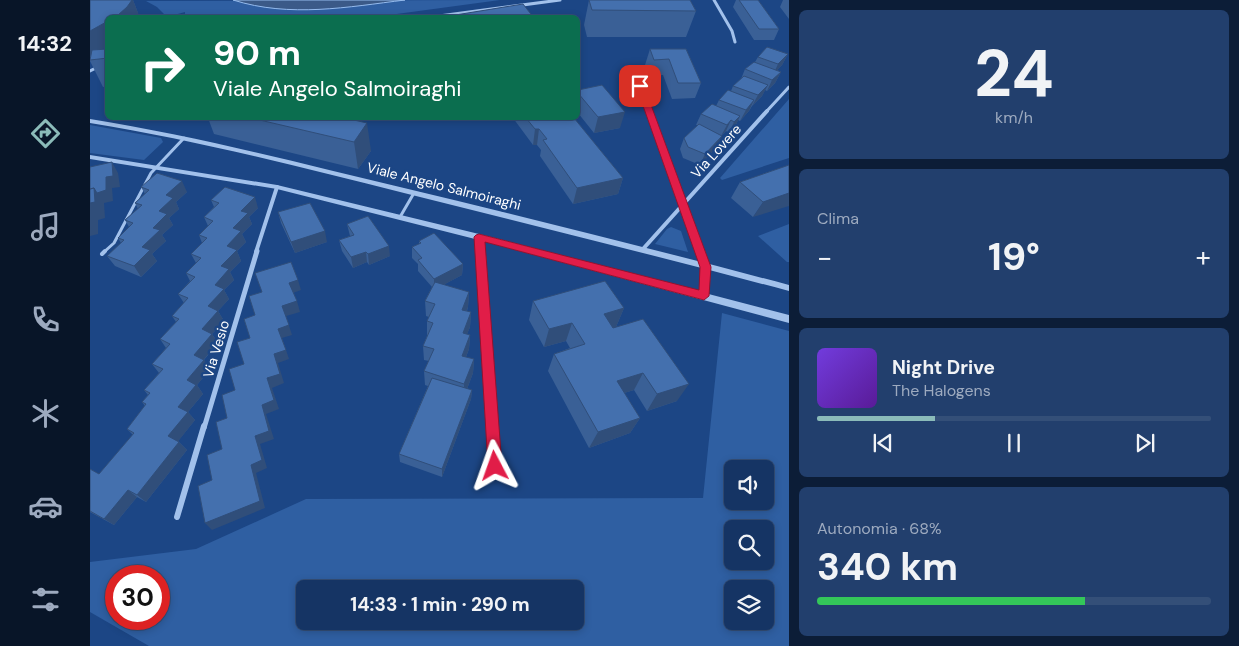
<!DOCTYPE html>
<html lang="it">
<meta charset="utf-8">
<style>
:root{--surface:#153464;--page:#223f6d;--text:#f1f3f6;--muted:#9daabf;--line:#344f78;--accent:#8bbbb9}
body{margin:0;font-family:"DM Sans",sans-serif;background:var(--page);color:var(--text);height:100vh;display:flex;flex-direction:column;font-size:19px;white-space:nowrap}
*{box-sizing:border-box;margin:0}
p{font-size:16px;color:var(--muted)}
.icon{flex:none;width:28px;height:28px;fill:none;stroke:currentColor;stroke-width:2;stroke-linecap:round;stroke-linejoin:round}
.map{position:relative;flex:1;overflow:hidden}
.details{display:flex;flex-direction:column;gap:10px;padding:10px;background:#0c1d37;width:450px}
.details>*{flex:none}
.hud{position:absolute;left:15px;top:15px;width:475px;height:105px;border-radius:8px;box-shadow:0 2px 8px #0003,0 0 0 1px var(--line);background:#0b6e4f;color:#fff;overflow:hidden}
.buttons{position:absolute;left:634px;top:460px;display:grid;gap:10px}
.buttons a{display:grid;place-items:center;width:50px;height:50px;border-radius:8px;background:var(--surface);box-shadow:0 2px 8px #0003,0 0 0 1px var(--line);font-size:25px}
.speed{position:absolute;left:15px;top:565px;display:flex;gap:10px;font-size:25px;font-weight:700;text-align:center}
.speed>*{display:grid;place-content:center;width:65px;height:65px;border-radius:50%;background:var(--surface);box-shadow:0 2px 8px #0003,0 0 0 1px var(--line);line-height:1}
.speed .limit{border:8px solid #d22;background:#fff;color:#111}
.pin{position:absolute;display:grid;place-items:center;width:42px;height:42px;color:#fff;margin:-21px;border-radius:10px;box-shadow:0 2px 8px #0006}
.me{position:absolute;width:55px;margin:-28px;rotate:356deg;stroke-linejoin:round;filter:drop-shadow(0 0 4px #0008)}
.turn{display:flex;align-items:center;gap:18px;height:105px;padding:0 25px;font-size:22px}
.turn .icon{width:65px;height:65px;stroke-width:2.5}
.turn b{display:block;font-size:35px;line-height:42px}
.big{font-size:38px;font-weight:700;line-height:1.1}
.details .tile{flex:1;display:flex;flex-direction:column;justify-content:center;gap:8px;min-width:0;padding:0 18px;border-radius:8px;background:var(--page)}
.details .dial{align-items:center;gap:0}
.dial b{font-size:65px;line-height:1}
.song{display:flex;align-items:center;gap:15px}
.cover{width:60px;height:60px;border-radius:8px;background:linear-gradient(135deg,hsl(260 70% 55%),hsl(270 70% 35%))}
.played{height:5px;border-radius:2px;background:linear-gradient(90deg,var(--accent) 30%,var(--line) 30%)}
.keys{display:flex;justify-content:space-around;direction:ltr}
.heat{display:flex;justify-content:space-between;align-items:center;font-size:28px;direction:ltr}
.charge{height:8px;border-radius:4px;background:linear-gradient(90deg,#34c759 68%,var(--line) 0)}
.trip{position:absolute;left:206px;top:580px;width:288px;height:50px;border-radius:8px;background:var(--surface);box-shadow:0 2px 8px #0003,0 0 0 1px var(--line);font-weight:700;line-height:50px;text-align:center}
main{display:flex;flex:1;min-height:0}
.menu{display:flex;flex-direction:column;width:90px;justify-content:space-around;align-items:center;background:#081528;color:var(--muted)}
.menu .icon{width:35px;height:35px}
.menu .active{color:var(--accent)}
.menu b{font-size:22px;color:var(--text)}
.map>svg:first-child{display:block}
.green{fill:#2f5fa2;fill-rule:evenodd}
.water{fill:#3b5a88;stroke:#95bbed}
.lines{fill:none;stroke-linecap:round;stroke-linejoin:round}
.service-far1{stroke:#a2c1eb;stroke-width:3}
.service{stroke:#a2c1eb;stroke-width:4}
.minor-far3{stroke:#a2c1eb;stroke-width:3}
.minor-far2{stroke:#a2c1eb;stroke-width:4}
.minor-far1{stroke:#a2c1eb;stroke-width:5}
.minor{stroke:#a2c1eb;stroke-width:6}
.tertiary{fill:#a2c1eb;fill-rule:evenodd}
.wall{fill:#3a6096}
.shaded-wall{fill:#304e7a}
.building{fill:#4470ae;stroke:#304e7a}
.route{fill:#e11d48;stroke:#92132f}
.labels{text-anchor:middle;stroke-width:5;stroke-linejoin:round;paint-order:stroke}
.street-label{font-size:14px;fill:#fff;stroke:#1c4685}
</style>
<main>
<nav class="menu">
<b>14:32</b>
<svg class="icon active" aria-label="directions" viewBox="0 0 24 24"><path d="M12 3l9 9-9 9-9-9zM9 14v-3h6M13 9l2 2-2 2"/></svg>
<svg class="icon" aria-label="music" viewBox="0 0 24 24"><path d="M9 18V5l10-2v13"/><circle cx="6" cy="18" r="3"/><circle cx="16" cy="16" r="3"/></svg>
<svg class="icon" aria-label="phone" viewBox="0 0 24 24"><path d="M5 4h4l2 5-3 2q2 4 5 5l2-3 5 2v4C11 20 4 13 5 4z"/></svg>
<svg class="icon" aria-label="climate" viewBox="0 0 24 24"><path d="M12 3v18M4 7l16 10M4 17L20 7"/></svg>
<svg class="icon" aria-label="car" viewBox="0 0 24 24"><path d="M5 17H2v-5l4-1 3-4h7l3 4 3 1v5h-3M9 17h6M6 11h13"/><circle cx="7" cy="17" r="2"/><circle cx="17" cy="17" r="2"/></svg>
<svg class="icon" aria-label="filters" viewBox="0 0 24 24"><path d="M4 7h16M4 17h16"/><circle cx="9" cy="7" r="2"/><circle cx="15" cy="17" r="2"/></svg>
</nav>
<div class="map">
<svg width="699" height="646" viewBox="0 0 699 646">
<rect width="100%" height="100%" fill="#1c4685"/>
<path class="green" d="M410,0L277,18L87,17L95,16V12L77,17L67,7L56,1Z
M699,99V158L632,180L630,178Z
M0,125L71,138L73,142L54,160L0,153Z
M699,224V262H697L668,236Z
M581,227L591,231L598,252L565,244L577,229Z
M632,313L699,331V646H59L0,612V562L106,549L216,499L613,498ZM642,469H675V501H642ZM642,529H675V561H642ZM69,576V619H26V576ZM215,589H485V621H215ZM642,589H675V621H642Z"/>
<path class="water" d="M143,0H315C258,7 200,18 143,0Z"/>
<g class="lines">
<path class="service-far1" d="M310,217L324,193
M14,252L24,243L61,173L94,138"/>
<path class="service" d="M12,254L15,251"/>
<path class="minor-far3" d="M624,0L642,31L645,42
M334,18L470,0
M544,69L560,112
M0,71L18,62
M676,112L699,87"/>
<path class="minor-far2" d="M559,111L611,252
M389,237L390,252
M553,249L677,111
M166,252L187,187"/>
<path class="minor-far1" d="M390,251L402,428
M610,251L616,267L614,296
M114,428L167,251"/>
<path class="minor" d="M402,426L405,466
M87,517L114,426"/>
<path class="tertiary" d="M0,119C106,136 210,163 314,188C443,219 571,251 699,285V291C571,257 443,225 314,193C210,167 106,140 0,123Z
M0,155L187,185L389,234L699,315V323L389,240L187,189L0,159Z"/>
</g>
<path class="wall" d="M0,0H43L48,13L18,18V46L12,49H18V86L13,87L0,61Z
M499,0H600L606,11L596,37H497L494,25Z
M646,0H668L689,29L684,40H664L643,7Z
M693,0H699V19L690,7Z
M560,49H596L611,83L605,98L582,99L573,75L559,76L555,65Z
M698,54L692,65L687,70L691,72L685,83L677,91L675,90L672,96L662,106L659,111L650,121L648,120L645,127L639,133L636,131L631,136L627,147L610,165L593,158L590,149L594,138L608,125H606L611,114L626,106L629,100L641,91L643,86L651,79L655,69L665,62L668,57Z
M488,90L530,128L504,133L488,113Z
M118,118H255L281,151L268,169L124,134Z
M415,118H484L533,178L528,194L483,204L450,156L451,150L447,145H443L423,118L416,119Z
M699,165L663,217L641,198L650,182Z
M51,187L97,192L86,202L89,209L79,218L83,225L72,235L76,241L62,254L67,261L51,277L25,266L17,256L31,243L28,238L39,227L35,220L48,209L45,203L55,194Z
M121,200L168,208L159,217L162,224L152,234L156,242L147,251L151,261L140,272L144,280L134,290L139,299L128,311L134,321L122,334L128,343L114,360L120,369L107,385L113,394L98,412L105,420L88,441L97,450L56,502L47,497L24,525L0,512V469L9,474L43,435L37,429L55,406L52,402L58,395L54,390L69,373L62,364L76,348L70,339L86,322L82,316L94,303L88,294L100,281L96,273L106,263L101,254L112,243L109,235L118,226L114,217L124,207Z
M188,212L237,242L205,253L191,223Z
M257,224L300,256L279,265L277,262L263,268L252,251L249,240L260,236Z
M329,241L373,264L372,275L353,285L379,292L378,307L377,311L381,312L380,327L377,334L380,335L379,349L376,357L384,359L383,373L377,389L382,390L381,399L352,477L310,462L309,454L338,386L335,385L334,371L339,361L334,360L333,346L337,336V321L339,317L336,316L335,301L342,287L328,271V264L322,258V247L329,244Z
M443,301L534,308L526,327L523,328L587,401L557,411L544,390L534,393L550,418L540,433L499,448L458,371L464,354L480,348L476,341L454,347L439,320Z"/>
<path class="shaded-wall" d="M42,0H43L50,18H24Z
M18,21V46L0,56V31Z
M698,54L692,65L683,75L688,64Z
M691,72L685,83L677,91L682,80Z
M678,85L672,96L662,106L668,95Z
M664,100L659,111L650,121L656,110Z
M535,112L530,128L504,133L508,117Z
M650,116L645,127L639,133L644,122Z
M641,120L636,131L631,136L637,125Z
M277,123L281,151L268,169L264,142Z
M445,129H449L447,145H443Z
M632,136L627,147L610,165L615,154Z
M22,162L28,173L30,187L22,188L23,201L14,203L15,218L8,220V234L0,236V194L4,188L16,177Z
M533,178L528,194L483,204L487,188Z
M92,181L97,192L86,202L89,209L79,218L83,225L72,235L76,241L62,254L67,261L51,277L44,266L52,247L63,228L76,195Z
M699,193V206L663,217L673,202Z
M165,197L168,208L159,217L162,224L152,234L156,242L147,251L151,261L140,272L144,280L134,290L139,299L128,311L134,321L122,334L128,343L110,364L104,355L112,329L118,306L131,266L143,228L151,211Z
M235,231L237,242L205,253L201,242Z
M299,246L300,256L279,265L278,254Z
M276,252L277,262L263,268L261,257Z
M373,264L372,275L344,290V279Z
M208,280L211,290L203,293L199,283Z
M379,292L378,307L371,324L372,310Z
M207,301L210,312L196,316L202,335L192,338L199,359L188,363L194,383L182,388L189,409L176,414L184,439L170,444L177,468L166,473L175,508L122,530L115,523L161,465L172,405L184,354L192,306Z
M534,308L526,327L507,333L514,314Z
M381,312L380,327L372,347L373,333Z
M482,323L476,341L454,347L459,329Z
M380,335L379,349L371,370L372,356Z
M384,359L383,373L374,397V384Z
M114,360L120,369L107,385L113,394L98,412L105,420L86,444L78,436L97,380Z
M553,373L544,390L518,398L527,381Z
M599,384L587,401L557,411L567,394Z
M382,390L381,399L352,477V469Z
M550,418L540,433L499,448L508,432Z
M89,442L97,450L56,502L47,495Z
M38,490L47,497L24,525L14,519Z"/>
<path class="building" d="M0,0H42L37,7L28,15L24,18H18V21L0,31Z
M499,0H600L606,11L502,10Z
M649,0H668L689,29H669Z
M433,4L444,18H347Z
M677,47L698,54L688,64L668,57Z
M18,49V58L0,60L2,50Z
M560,49H596L611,83H588L579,59L564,60Z
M664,62L691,72L682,80L655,69Z
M654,76L678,85L668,95L643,86Z
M512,85L535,112L508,117L488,93V90Z
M638,90L664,100L656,110L629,100Z
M622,104L650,116L644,122L641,120L637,125L611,114Z
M161,118H255L277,123L264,142Z
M436,118H484L533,178L487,188L453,140L457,139L449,129H445Z
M609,124L632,136L615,154L598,147L594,138Z
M22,162L23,176L16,177V190L7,193L4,188L0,189V167Z
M699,165V193L673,202L650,182Z
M67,173L92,181L76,195L83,198L69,211L77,214L63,228L70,230L52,247L60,250L44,266L17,256L34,240L28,238L43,223L35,220L52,205L45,203L59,190L51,187Z
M135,187L165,197L151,211L158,213L143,228L151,231L137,246L147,250L131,266L139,269L125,285L134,289L118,306L128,311L112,329L122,334L104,355L114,360L97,380L106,385L88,407L98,412L78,436L89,442L47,495L38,490L14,519L0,511V469L9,474L44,433L37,429L56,404L52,402L60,393L54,390L73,369L62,364L80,344L70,339L89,319L82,316L98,298L88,294L105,277L96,273L111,258L101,254L117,238L109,235L123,221L114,217L129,203L121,200Z
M4,188L5,202L0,203V189Z
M220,203L235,231L201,242L188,212Z
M278,216L299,246L278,254L276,252L261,257L249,240L264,235L257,224Z
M344,233L373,264L344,279L328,260L332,258L322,247L331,243L329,241Z
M201,262L208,280L199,283L207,301L192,306L199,325L188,329L196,350L184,354L190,374L177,378L184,400L172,405L179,431L165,436L172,460L161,465L170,501L115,523L108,486L122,480L117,455L132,449L126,422L137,418L132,395L145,390L139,369L154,364L147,342L160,338L154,319L165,315L159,296L172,292L165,273Z
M515,281L534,308L514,314L523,328L553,319L599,384L567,394L553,373L527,381L550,418L508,432L464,354L495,344L482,323L459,329L443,301Z
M345,282L379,292L372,310L381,312L373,333L380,335L372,356L384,359L374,384L334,371L344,349L333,346L343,323L337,321L345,304L335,301Z
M342,378L382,390L352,469L309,454Z"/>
<path class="route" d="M550,83L554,86L621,267L619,296L614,300L395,242L412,466L410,471L405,473L400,471L398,466L384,237L386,235L389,234L609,290L610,267L546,86Z"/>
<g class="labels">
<g class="street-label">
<text transform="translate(626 151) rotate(-48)" y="5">Via Lovere</text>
<text transform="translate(354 186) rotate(14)" y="5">Viale Angelo Salmoiraghi</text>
<text transform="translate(126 349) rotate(-73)" y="5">Via Vesio</text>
</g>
</g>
</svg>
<div class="buttons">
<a><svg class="icon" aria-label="sound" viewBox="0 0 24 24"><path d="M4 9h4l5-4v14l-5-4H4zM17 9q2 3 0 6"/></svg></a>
<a><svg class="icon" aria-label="search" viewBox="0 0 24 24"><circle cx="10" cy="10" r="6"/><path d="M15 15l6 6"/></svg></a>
<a><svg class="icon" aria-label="layers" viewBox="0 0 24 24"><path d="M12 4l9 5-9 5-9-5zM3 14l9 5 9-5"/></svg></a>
</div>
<div class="speed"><div class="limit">30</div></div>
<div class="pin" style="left:550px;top:86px;background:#d93025"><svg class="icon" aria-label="arrive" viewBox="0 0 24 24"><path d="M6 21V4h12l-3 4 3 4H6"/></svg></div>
<svg class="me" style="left:405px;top:466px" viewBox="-20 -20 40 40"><path d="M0-17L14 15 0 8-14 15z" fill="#e11d48" stroke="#fff" stroke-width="4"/></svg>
<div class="trip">14:33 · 1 min · 290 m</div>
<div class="hud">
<div class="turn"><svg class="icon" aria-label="right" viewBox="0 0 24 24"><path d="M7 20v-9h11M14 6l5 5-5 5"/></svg><div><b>90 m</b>Viale Angelo Salmoiraghi</div></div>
</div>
</div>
<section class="details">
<div class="tile dial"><b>24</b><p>km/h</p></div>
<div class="tile"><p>Clima</p>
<div class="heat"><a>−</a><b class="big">19°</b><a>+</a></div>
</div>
<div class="tile">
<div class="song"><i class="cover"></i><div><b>Night Drive</b><p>The Halogens</p></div></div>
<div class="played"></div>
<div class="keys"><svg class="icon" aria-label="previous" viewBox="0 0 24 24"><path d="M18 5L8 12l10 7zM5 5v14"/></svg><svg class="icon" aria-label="pause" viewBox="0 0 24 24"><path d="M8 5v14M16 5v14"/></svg><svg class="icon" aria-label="next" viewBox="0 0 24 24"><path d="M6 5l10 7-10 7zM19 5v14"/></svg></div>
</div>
<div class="tile"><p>Autonomia · 68%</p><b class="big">340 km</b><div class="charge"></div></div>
</section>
</main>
